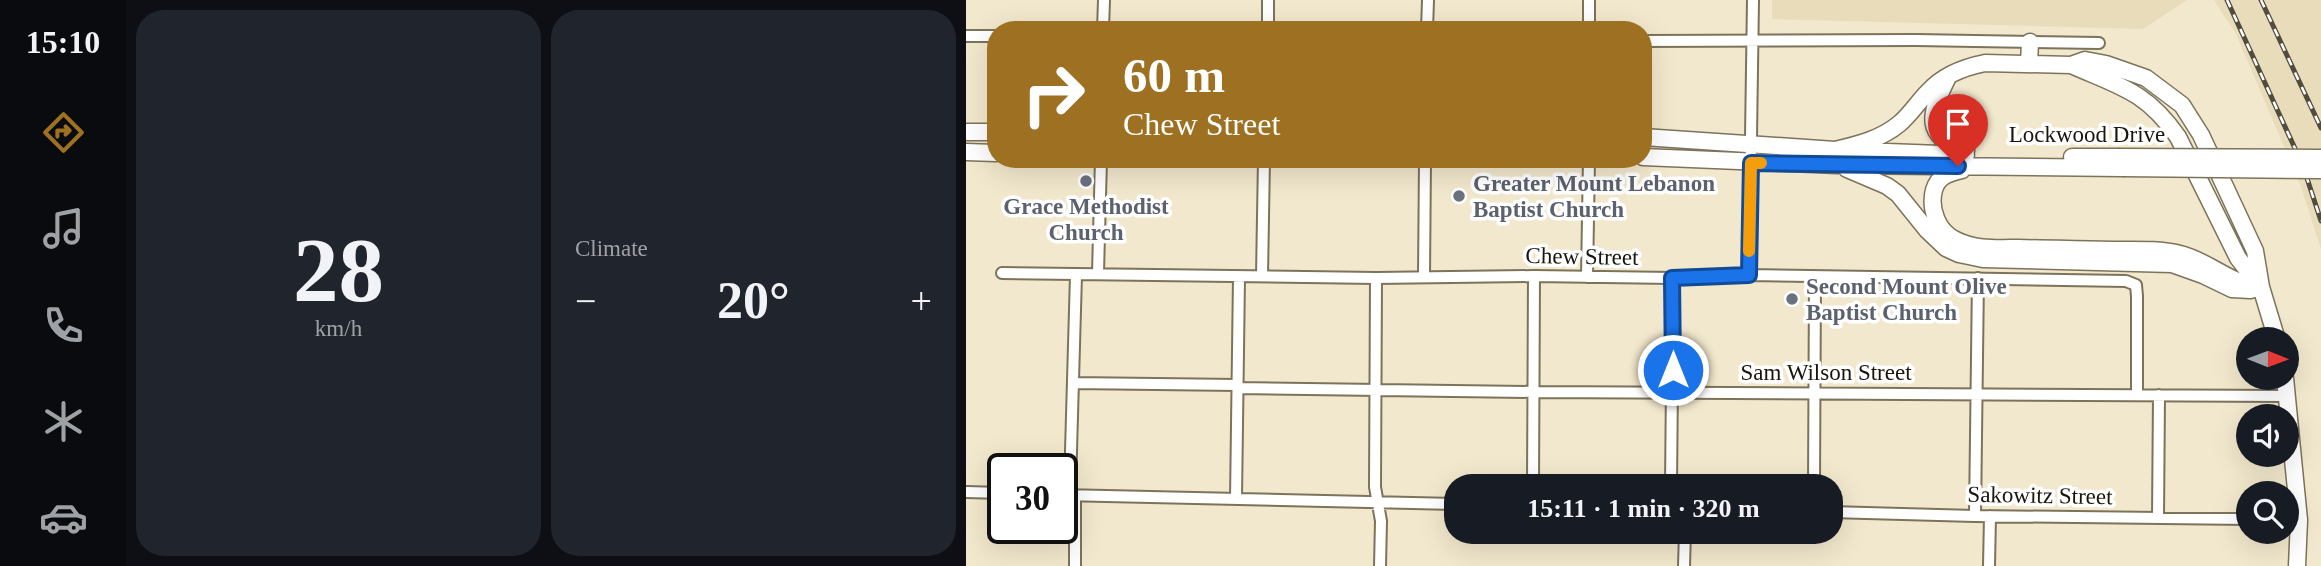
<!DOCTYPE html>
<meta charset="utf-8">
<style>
:root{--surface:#171b24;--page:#20242c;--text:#f1f3f6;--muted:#9ea1a6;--accent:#9d7121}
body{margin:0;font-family:Georgia,serif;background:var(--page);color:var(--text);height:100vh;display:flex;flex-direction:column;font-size:26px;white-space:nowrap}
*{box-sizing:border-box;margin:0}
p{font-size:23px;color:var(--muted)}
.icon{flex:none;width:38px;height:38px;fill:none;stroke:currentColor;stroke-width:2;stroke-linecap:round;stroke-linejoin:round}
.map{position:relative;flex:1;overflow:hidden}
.details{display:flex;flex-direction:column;gap:10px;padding:10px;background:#0d0f14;width:840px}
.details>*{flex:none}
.top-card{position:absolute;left:21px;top:21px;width:665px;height:147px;border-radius:28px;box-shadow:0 7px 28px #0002;background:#9d7121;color:#fff;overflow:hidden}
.needle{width:46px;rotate:91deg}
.tools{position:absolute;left:1270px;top:327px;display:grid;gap:14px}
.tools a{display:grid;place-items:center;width:63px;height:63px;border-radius:50%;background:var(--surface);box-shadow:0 7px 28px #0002;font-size:35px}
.speed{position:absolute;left:21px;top:453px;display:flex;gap:14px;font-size:35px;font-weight:700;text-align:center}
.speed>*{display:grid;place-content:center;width:91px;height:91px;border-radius:50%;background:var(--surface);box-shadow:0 7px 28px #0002;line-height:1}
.speed .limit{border:4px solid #111;border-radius:10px;background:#fff;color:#111}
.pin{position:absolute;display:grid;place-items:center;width:60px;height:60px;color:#fff;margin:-72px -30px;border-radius:50% 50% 50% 0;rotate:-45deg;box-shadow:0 0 7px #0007}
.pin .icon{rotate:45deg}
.me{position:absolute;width:77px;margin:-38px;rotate:0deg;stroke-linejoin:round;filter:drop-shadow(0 0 5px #0008)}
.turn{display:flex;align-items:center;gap:24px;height:147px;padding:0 21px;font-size:32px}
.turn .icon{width:91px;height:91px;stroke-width:2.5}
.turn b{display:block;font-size:49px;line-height:60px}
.big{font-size:52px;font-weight:800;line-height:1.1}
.details .tile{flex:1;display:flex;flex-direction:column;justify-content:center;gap:10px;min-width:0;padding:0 24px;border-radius:28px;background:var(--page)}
.details .dial{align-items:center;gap:0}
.dial b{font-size:91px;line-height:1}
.heat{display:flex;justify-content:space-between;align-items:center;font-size:38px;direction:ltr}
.details .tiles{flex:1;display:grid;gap:10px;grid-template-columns:repeat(2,1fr)}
.trip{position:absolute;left:478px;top:474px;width:399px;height:70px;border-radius:28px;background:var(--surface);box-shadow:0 7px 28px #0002;font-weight:800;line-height:70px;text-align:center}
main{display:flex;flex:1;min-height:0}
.dock{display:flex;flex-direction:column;width:126px;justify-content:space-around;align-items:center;background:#090b0e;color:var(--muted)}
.dock .icon{width:49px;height:49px}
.dock .active{color:var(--accent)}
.dock b{font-size:32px;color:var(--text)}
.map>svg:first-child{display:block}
.built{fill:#e9dcba}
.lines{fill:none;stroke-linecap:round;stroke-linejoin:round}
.street-casing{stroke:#7c735b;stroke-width:14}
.secondary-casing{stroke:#7c735b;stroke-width:19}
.street{stroke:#fff;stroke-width:10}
.secondary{stroke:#fff;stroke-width:16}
.rail-casing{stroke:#514c3e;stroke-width:5}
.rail{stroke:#fff;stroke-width:2.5;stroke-dasharray:8;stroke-linecap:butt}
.secondary-bridge-casing{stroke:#7c735b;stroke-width:19;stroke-linecap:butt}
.secondary-bridge{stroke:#fff;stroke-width:16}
.route-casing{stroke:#114b97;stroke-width:18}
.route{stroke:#1a73e8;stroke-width:12}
.slow{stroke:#f59e0b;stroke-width:12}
.worship-dot{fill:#6b7280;stroke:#fff;stroke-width:2.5}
.labels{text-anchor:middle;stroke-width:7;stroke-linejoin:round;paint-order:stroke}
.street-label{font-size:23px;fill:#19150c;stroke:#fff}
.worship-label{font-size:23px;font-weight:bold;fill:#5b616d;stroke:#fff;text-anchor:start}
</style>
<main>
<nav class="dock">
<b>15:10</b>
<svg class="icon active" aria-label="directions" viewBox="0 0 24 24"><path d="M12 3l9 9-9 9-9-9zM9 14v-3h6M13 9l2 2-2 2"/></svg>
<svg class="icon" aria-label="music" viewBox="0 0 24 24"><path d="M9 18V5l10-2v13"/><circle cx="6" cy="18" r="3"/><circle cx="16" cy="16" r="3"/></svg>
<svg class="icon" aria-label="phone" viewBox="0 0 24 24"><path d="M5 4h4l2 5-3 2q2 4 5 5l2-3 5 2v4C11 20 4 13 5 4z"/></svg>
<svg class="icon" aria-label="climate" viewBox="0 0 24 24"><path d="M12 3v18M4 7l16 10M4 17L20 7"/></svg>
<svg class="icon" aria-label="car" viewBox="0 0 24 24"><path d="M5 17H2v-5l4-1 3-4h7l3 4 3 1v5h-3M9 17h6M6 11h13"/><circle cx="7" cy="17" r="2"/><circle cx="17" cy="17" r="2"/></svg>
</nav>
<section class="details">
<div class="tiles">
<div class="tile dial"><b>28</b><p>km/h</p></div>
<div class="tile"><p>Climate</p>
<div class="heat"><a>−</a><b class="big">20°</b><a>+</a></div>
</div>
</div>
</section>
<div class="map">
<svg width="1355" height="566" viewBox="0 0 1355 566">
<rect width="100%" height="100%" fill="#f2e8cd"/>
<path class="built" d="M806,0H1221L1177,29L806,19Z
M1248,0H1355V249L1334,184L1270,34Z"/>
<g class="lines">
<defs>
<path id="street" d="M302,0V30
M137,30L138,0
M461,30L462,0
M623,30V0
M0,36H30
M677,41L950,40L1133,43
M36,273L410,278L568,276L707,278L783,275L1160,281L1170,285L1171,296V394
M132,273L135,159
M783,275L787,0
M296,276L298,159
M458,277L459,159
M621,277L623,159
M410,278L409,487L415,521L414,566
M107,383L272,385
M272,388L568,392L1322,396
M567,486L568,276
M705,486L707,278
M848,486L849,278
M0,492L37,493
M96,495L490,504
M270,499L273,277
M864,512L1009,516L1283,519
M1009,516L1012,278
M1192,518L1193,395
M109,566V500L104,486L110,275
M718,566L719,532
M1023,566L1024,516"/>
<path id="secondary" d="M1063,64L1064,42
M1105,65C1153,86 1180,91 1212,137L1272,258L1293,285
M981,79C963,115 957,136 1000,151
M0,132H30
M677,137L869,150L1000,155
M869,150C891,145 915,139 933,124C944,115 952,102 962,92C976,76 999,67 1019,63L1105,65L1119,60L1140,64L1180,78L1216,105L1235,135L1289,251L1295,287L1311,340
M0,152L30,153
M677,157L871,165L1157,168
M1106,157H1152
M881,169L921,186L932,194L961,230L980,248L993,254L1017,259L1206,264L1237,275L1266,289L1284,290L1295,287
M996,170C983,173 972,176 968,190C963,209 972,232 990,240C1009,250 1032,248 1053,248C1085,249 1118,249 1150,250C1171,250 1194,249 1214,254C1239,260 1258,278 1282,285
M1319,378L1333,520L1331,566"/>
</defs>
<use href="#street" class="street-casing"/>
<use href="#secondary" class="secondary-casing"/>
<use href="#street" class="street"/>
<use href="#secondary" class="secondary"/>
<defs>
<path id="rail" d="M1261,0L1337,166L1355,221
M1295,0L1355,128"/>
</defs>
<use href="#rail" class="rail-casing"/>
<use href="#rail" class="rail"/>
<defs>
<path id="secondary-bridge" d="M1152,157L1355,158
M1157,168L1355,170"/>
</defs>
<use href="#secondary-bridge" class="secondary-bridge-casing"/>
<use href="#secondary-bridge" class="secondary-bridge"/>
</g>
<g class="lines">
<defs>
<path id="route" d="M707,370L706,278L783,275L785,163L992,166"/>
</defs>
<use href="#route" class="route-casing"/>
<use href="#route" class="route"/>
<path class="slow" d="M783,251L785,163H795"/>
</g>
<g class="worship-dot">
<circle cx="120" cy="181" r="7"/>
<circle cx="493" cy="196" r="7"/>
<circle cx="826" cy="299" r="7"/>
</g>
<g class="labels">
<g class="street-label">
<text x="1121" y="142">Lockwood Drive</text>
<text transform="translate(616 256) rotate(1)" y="8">Chew Street</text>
<text x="860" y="380">Sam Wilson Street</text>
<text transform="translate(1074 495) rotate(1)" y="8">Sakowitz Street</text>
</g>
<g class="worship-label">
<text x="507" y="191">Greater Mount Lebanon<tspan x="507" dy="26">Baptist Church</tspan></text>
<text x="120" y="214" text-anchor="middle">Grace Methodist<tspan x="120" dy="26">Church</tspan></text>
<text x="840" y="294">Second Mount Olive<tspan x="840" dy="26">Baptist Church</tspan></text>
</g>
</g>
</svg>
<div class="tools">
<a><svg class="needle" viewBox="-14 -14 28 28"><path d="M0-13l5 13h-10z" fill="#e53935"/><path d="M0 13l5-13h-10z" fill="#9ea1a6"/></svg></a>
<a><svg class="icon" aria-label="sound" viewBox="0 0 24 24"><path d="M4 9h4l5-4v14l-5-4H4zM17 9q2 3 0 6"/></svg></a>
<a><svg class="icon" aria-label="search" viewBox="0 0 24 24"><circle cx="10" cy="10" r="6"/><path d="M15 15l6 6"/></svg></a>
</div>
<div class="speed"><div class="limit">30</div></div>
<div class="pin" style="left:992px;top:166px;background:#d93025"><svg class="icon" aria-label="arrive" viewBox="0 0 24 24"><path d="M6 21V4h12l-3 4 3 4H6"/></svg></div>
<svg class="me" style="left:707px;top:370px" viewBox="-20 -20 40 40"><circle r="17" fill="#1a73e8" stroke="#fff" stroke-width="3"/><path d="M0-11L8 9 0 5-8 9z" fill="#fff"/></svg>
<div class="trip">15:11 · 1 min · 320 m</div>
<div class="top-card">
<div class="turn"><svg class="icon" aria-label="right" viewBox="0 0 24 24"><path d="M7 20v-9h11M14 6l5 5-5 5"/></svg><div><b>60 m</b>Chew Street</div></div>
</div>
</div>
</main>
